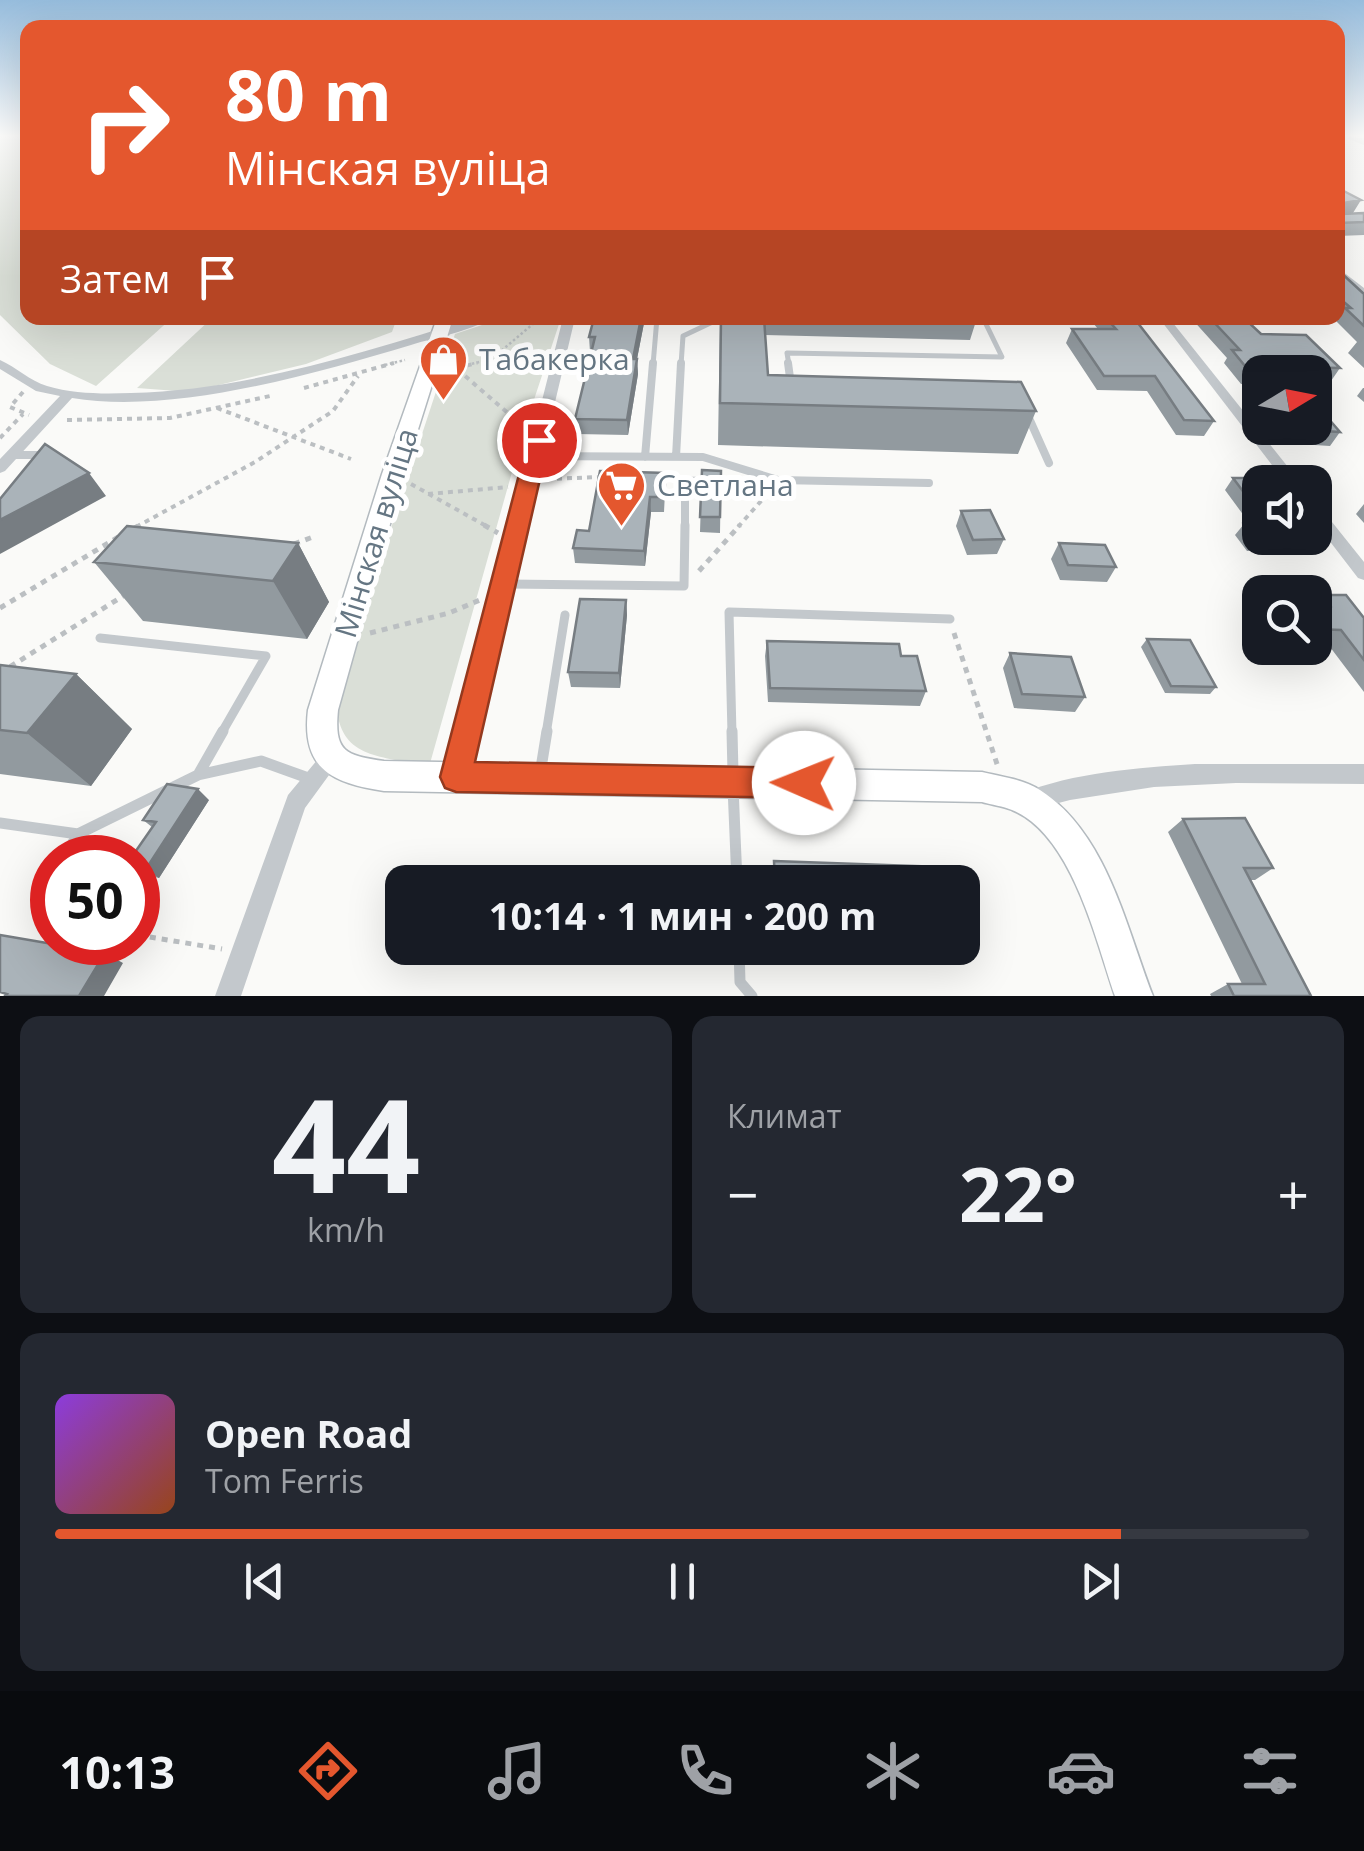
<!DOCTYPE html>
<html lang="ru">
<meta charset="utf-8">
<style>
:root{--surface:#171b24;--page:#242831;--text:#f1f3f6;--muted:#9ea1a6;--line:#363941;--accent:#e4572e}
body{margin:0;font-family:"Open Sans",sans-serif;background:var(--page);color:var(--text);height:100vh;display:flex;flex-direction:column;font-size:38px;white-space:nowrap}
*{box-sizing:border-box;margin:0}
p{font-size:32px;color:var(--muted)}
.icon{flex:none;width:55px;height:55px;fill:none;stroke:currentColor;stroke-width:2;stroke-linecap:round;stroke-linejoin:round}
.map{position:relative;height:996px;overflow:hidden}
.sheet{display:flex;flex-direction:column;gap:20px;padding:20px;background:#0d0f14;flex:1}
.sheet>*{flex:none}
.guide{position:absolute;left:20px;top:20px;width:1325px;height:305px;border-radius:20px;box-shadow:0 10px 40px #0002;background:#e4572e;color:#fff;overflow:hidden}
.needle{width:65px;rotate:80deg}
.controls{position:absolute;left:1242px;top:355px;display:grid;gap:20px}
.controls a{display:grid;place-items:center;width:90px;height:90px;border-radius:20px;background:var(--surface);box-shadow:0 10px 40px #0002;font-size:50px}
.speed{position:absolute;left:30px;top:835px;display:flex;gap:20px;font-size:50px;font-weight:700;text-align:center}
.speed>*{display:grid;place-content:center;width:130px;height:130px;border-radius:50%;background:var(--surface);box-shadow:0 10px 40px #0002;line-height:1}
.speed .limit{border:15px solid #d22;background:#fff;color:#111}
.pin{position:absolute;display:grid;place-items:center;width:85px;height:85px;color:#fff;margin:-42px;border:5px solid #fff;border-radius:50%;box-shadow:0 2px 10px #0007}
.me{position:absolute;width:110px;margin:-55px;rotate:271deg;stroke-linejoin:round;filter:drop-shadow(0 0 8px #0008)}
.turn{display:flex;align-items:center;gap:35px;height:210px;padding:0 40px;font-size:45px}
.turn .icon{width:130px;height:130px;stroke-width:2.5}
.turn b{display:block;font-size:70px;line-height:85px}
.then{display:flex;align-items:center;height:95px;padding:0 40px;background:#0003;gap:20px;font-size:38px}
.big{font-size:75px;font-weight:700;line-height:1.1}
.sheet .tile{flex:1;display:flex;flex-direction:column;justify-content:center;gap:15px;min-width:0;padding:0 35px;border-radius:20px;background:var(--page)}
.sheet .dial{align-items:center;gap:0}
.dial b{font-size:130px;line-height:1}
.song{display:flex;align-items:center;gap:30px}
.cover{width:120px;height:120px;border-radius:15px;background:linear-gradient(135deg,hsl(270 70% 55%),hsl(20 70% 35%))}
.played{height:10px;border-radius:5px;background:linear-gradient(90deg,var(--accent) 85%,var(--line) 85%)}
.keys{display:flex;justify-content:space-around;direction:ltr}
.heat{display:flex;justify-content:space-between;align-items:center;font-size:55px;direction:ltr}
.sheet .tiles{flex:1;display:grid;gap:20px;grid-template-columns:1fr 1fr}
.tile:last-child{grid-column:span 2}
.trip{position:absolute;left:385px;top:865px;width:595px;height:100px;border-radius:20px;background:var(--surface);box-shadow:0 10px 40px #0002;font-weight:700;line-height:100px;text-align:center}
.tab-bar{display:flex;height:160px;justify-content:space-around;align-items:center;background:#090b0e;color:var(--muted)}
.tab-bar .icon{width:70px;height:70px}
.tab-bar .selected{color:var(--accent)}
.tab-bar b{font-size:45px;color:var(--text)}
.map>svg:first-child{display:block}
.green{fill:#dadfd7}
.lines{fill:none;stroke-linecap:round;stroke-linejoin:round}
.secondary-casing{stroke:#b3babf;stroke-width:3}
.path-far2{stroke:#bbbfc2;stroke-width:2.5;stroke-dasharray:2.5 2.5;stroke-linecap:butt}
.path-far1{stroke:#bbbfc2;stroke-width:4;stroke-dasharray:5 5;stroke-linecap:butt}
.path{stroke:#bbbfc2;stroke-width:5;stroke-dasharray:6 6;stroke-linecap:butt}
.service-far3{stroke:#c3c8cc;stroke-width:5}
.service-far2{stroke:#c3c8cc;stroke-width:8}
.service-far1{stroke:#c3c8cc;stroke-width:9}
.service{stroke:#c3c8cc;stroke-width:11}
.minor{fill:#c3c8cc;fill-rule:evenodd}
.tertiary{fill:#c3c8cc;fill-rule:evenodd}
.secondary{fill:#fff;fill-rule:evenodd}
.wall{fill:#929a9f}
.shaded-wall{fill:#777d82}
.building{fill:#aab3b9;stroke:#777d82;stroke-width:2.5}
.route{fill:#e4572e;stroke:#94391e;stroke-width:2.5}
.labels{text-anchor:middle;stroke-width:10;stroke-linejoin:round;paint-order:stroke}
.poi-label{font-size:30px;fill:#657683;stroke:#fff;text-anchor:start}
.street-label{font-size:30px;fill:#657683;stroke:#fff}
</style>
<div class="map">
<svg width="1364" height="996" viewBox="0 0 1364 996">
<rect width="100%" height="100%" fill="#fafaf8"/>
<path class="green" d="M0,137H27L28,318H172L96,386L50,364L0,315Z
M212,318H397L392,332L306,364L190,392L137,388Z
M503,318H561L523,433L429,767C376,754 336,760 336,695L455,334Z"/>
<g class="lines">
<defs>
<path id="secondary" d="M437,318H453L404,474L338,710C334,752 345,755 384,761L982,772C1002,777 1023,779 1040,790C1107,833 1126,927 1153,996H1115C1096,941 1072,834 1012,810C1003,806 992,805 982,802L384,791C332,783 301,769 308,710L382,474Z"/>
</defs>
<use href="#secondary" class="secondary-casing"/>
<path class="path-far2" d="M494,357L540,318
M448,361L453,365
M385,365L405,360
M467,365L492,359L545,356"/>
<path class="path-far1" d="M450,363L524,427
M457,368L477,363
M304,388L394,363
M23,392L10,407L29,415
M217,408L351,459
M67,420L170,418L270,396
M0,438L23,414
M661,478L702,479
M547,479L602,477
M411,484L488,527
M428,494L508,487
M136,527L255,462L333,411L358,376
M738,527L769,492"/>
<path class="path" d="M484,525L498,533
M133,529L140,525
M294,544L313,537
M699,571L740,525
M0,608L120,536
M370,633L449,613L480,600
M954,633L998,767
M0,673L123,596
M39,919L52,922
M138,935L222,949"/>
<path class="service-far3" d="M653,365L657,318
M681,365L683,336L721,318
M789,365L787,353L1002,357L983,318"/>
<path class="service-far2" d="M788,363L791,385
M1028,416L1049,463
M12,455H41L42,461
M534,456L703,457L778,480L929,483
M645,457L653,363
M676,457L681,363
M685,527V494"/>
<path class="service-far1" d="M505,584L684,586L685,525
M100,638L266,656L221,734
M546,734L565,615
M732,734L729,612L950,619"/>
<path class="service" d="M732,731L733,773
M540,774L547,731
M198,775L223,731
M733,787L737,882
M0,823L78,834L198,775L261,761L311,779
M64,858L78,834
M52,876L43,892L52,893
M739,948L740,982L752,996"/>
<path class="minor" d="M1338,268L1364,288V296L1338,276Z
M475,318H491C469,332 436,337 411,345C314,374 173,415 72,398L5,471L0,473V459L60,396L36,391L0,369V360C16,367 30,381 47,386C74,394 103,394 131,393C248,390 364,352 475,318Z
M563,318H575L466,777L463,784L456,787L449,784L446,777Z
M1159,318H1169L1300,482H1285Z
M1315,506L1320,507L1364,562V580L1358,578L1315,522Z
M330,750L337,753L340,760L305,808L241,996H215L288,795L323,753Z
M1195,764H1364V784L1236,783L1154,787L1070,800L1028,811L1020,808L1017,801L1020,794C1074,772 1138,768 1195,764Z"/>
<path class="tertiary" d="M1348,137L1364,138V145L1349,139Z"/>
<use href="#secondary" class="secondary"/>
</g>
<path class="wall" d="M1338,188L1353,213H1364V235L1338,236Z
M1338,270L1364,294V368L1348,353L1357,342L1336,321L1338,318Z
M594,318H645L637,359L638,374L628,435L577,434L575,419L592,352H590L589,337Z
M720,318H977L970,340L765,335L768,375L1036,411L1018,454L718,445Z
M1089,318H1134L1214,421L1204,436L1176,435L1147,391L1097,390L1066,343L1072,329H1098Z
M1191,318H1244L1261,334L1340,368L1331,381H1315V372H1260V395L1252,385L1241,384L1224,363L1227,358Z
M1363,388H1364V402L1357,396Z
M1286,428H1315L1340,432L1330,446L1299,444Z
M702,470L721,471L720,533L700,532Z
M666,473L664,512H651L645,566L575,563L573,548L589,531Z
M1233,478L1260,482V538H1312L1302,549L1247,551L1235,535L1244,524H1250L1225,490Z
M1364,504V523L1356,514Z
M961,511L1004,539L997,554L967,555L956,526Z
M298,543L329,602L307,639L143,621L94,562Z
M1059,543L1116,567L1107,582L1060,580L1051,559Z
M1321,595L1364,618V692L1327,643H1315V602Z
M626,600L627,615L620,688L571,687L568,672Z
M1147,639L1216,687L1210,694L1165,693L1141,647Z
M767,641L901,656L926,691L920,706L768,702L765,656Z
M1010,653L1085,697L1075,712L1014,708L1003,668Z
M0,665L76,674L132,729L91,786L0,774Z
M209,800L159,878L138,873V858L152,827L143,820Z
M1183,819L1273,868L1255,880H1250L1311,996H1211L1210,994L1228,984H1242L1168,832Z
M774,861L945,882H769Z
M772,948H949L940,958L772,952Z"/>
<path class="shaded-wall" d="M1361,200L1353,213L1338,215L1343,203Z
M641,318H645L634,374L633,359Z
M637,359L638,374L628,435L627,420Z
M89,473L106,496L0,554V520Z
M650,497L651,512L645,566L644,551Z
M298,543L329,602L307,639L273,581Z
M626,600L627,615L620,688L619,673Z
M76,674L132,729L91,786L27,733Z
M198,789L209,800L159,878L146,869Z
M105,953L123,963L104,996H79Z"/>
<path class="building" d="M1338,188L1361,200L1343,203V214L1364,213V222L1338,223Z
M1338,270L1364,294V326L1345,308H1351L1338,297Z
M594,318H641L633,359H637L627,420L575,419L595,337H589Z
M721,318H764L768,375L1021,382L1036,411L720,403Z
M1106,318H1134L1214,421L1184,420L1155,376H1104L1072,329H1116Z
M1210,318H1244L1261,334L1306,335L1340,368L1283,367L1288,372L1249,371L1232,350H1240Z
M1315,403L1340,432L1309,430L1307,428H1315Z
M45,444L89,473L0,520V499Z
M702,470L721,471L720,517H700Z
M600,471L666,473L664,497H650L644,551L573,548L577,530L589,531Z
M1233,478H1263L1266,482H1260V514Z
M990,510L1004,539L973,540L961,511Z
M1244,524H1260V538H1312L1256,540Z
M127,526L298,543L273,581L94,562Z
M1059,543L1105,545L1116,567L1068,565Z
M1321,595H1346L1364,618V660L1341,630L1315,629V606H1330Z
M580,599L626,600L619,673L568,672Z
M1147,639L1190,640L1216,687L1171,686Z
M767,641L899,644L901,656H917L926,691L770,688Z
M1010,653L1071,657L1085,697L1022,694Z
M0,665L76,674L27,733L0,730Z
M167,784L198,789L146,869L138,867V858H131L156,822L143,820Z
M1245,818L1273,868H1244L1311,996H1234L1228,984H1265L1183,819Z
M774,861L942,867L945,882H775Z
M0,935L105,953L79,996H5L7,994L0,992Z"/>
<linearGradient id="sky" x2="0" y2="1"><stop stop-color="#96bcdc"/><stop offset="0.49" stop-color="#fdfdfc"/><stop offset="1" stop-color="#fdfdfc" stop-opacity="0"/></linearGradient>
<rect width="1364" height="277" fill="url(#sky)"/>
<path class="route" d="M539,433L549,440L475,762L804,768L815,772L820,783L815,794L804,798L456,792L445,788L440,777L528,440Z"/>
<defs>
<symbol id="shop-pin" viewBox="-11 -11 22 30"><path d="M0 17L-7.5 6A9.5 9.5 0 1 1 7.5 6Z" fill="#e4572e" stroke="#fff"/><path d="M-5-2.5h2.3a2.7 3.5 0 0 1 5.4 0H5L5.5 6h-11ZM-1.5-2.5h3a1.5 2.3 0 0 0-3 0Z" fill="#fff"/></symbol>
<symbol id="supermarket-pin" viewBox="-11 -11 22 30"><path d="M0 17L-7.5 6A9.5 9.5 0 1 1 7.5 6Z" fill="#e4572e" stroke="#fff"/><path d="M-6-5.5h2.5l.6 2H6L4.5 2H-2.5L-4.4-4H-6ZM-1.5 3.2a1.3 1.3 0 1 0 .1 0ZM3 3.2a1.3 1.3 0 1 0 .1 0Z" fill="#fff"/></symbol>
</defs>
<g fill-rule="evenodd">
<use href="#shop-pin" x="416" y="332" width="55" height="75"/>
<use href="#supermarket-pin" x="594" y="458" width="55" height="75"/>
</g>
<g class="labels">
<g class="poi-label">
<text x="479" y="370">Табакерка</text>
<text x="657" y="496">Светлана</text>
</g>
<g class="street-label">
<text transform="translate(377 533) rotate(-73)" y="10">Мінская вуліца</text>
</g>
</g>
</svg>
<div class="controls">
<a><svg class="needle" viewBox="-14 -14 28 28"><path d="M0-13l5 13h-10z" fill="#e53935"/><path d="M0 13l5-13h-10z" fill="#9ea1a6"/></svg></a>
<a><svg class="icon" aria-label="sound" viewBox="0 0 24 24"><path d="M4 9h4l5-4v14l-5-4H4zM17 9q2 3 0 6"/></svg></a>
<a><svg class="icon" aria-label="search" viewBox="0 0 24 24"><circle cx="10" cy="10" r="6"/><path d="M15 15l6 6"/></svg></a>
</div>
<div class="speed"><div class="limit">50</div></div>
<div class="pin" style="left:539px;top:440px;background:#d93025"><svg class="icon" aria-label="arrive" viewBox="0 0 24 24"><path d="M6 21V4h12l-3 4 3 4H6"/></svg></div>
<svg class="me" style="left:804px;top:783px" viewBox="-20 -20 40 40"><circle r="19" fill="#fff"/><path d="M0-13L10 11 0 6-10 11z" fill="#e4572e"/></svg>
<div class="trip">10:14 · 1 мин · 200 m</div>
<div class="guide">
<div class="turn"><svg class="icon" aria-label="right" viewBox="0 0 24 24"><path d="M7 20v-9h11M14 6l5 5-5 5"/></svg><div><b>80 m</b>Мінская вуліца</div></div>
<div class="then">Затем<svg class="icon" aria-label="arrive" viewBox="0 0 24 24"><path d="M6 21V4h12l-3 4 3 4H6"/></svg></div>
</div>
</div>
<section class="sheet">
<div class="tiles">
<div class="tile dial"><b>44</b><p>km/h</p></div>
<div class="tile"><p>Климат</p>
<div class="heat"><a>−</a><b class="big">22°</b><a>+</a></div>
</div>
<div class="tile">
<div class="song"><i class="cover"></i><div><b>Open Road</b><p>Tom Ferris</p></div></div>
<div class="played"></div>
<div class="keys"><svg class="icon" aria-label="previous" viewBox="0 0 24 24"><path d="M18 5L8 12l10 7zM5 5v14"/></svg><svg class="icon" aria-label="pause" viewBox="0 0 24 24"><path d="M8 5v14M16 5v14"/></svg><svg class="icon" aria-label="next" viewBox="0 0 24 24"><path d="M6 5l10 7-10 7zM19 5v14"/></svg></div>
</div>
</div>
</section>
<nav class="tab-bar">
<b>10:13</b>
<svg class="icon selected" aria-label="directions" viewBox="0 0 24 24"><path d="M12 3l9 9-9 9-9-9zM9 14v-3h6M13 9l2 2-2 2"/></svg>
<svg class="icon" aria-label="music" viewBox="0 0 24 24"><path d="M9 18V5l10-2v13"/><circle cx="6" cy="18" r="3"/><circle cx="16" cy="16" r="3"/></svg>
<svg class="icon" aria-label="phone" viewBox="0 0 24 24"><path d="M5 4h4l2 5-3 2q2 4 5 5l2-3 5 2v4C11 20 4 13 5 4z"/></svg>
<svg class="icon" aria-label="climate" viewBox="0 0 24 24"><path d="M12 3v18M4 7l16 10M4 17L20 7"/></svg>
<svg class="icon" aria-label="car" viewBox="0 0 24 24"><path d="M5 17H2v-5l4-1 3-4h7l3 4 3 1v5h-3M9 17h6M6 11h13"/><circle cx="7" cy="17" r="2"/><circle cx="17" cy="17" r="2"/></svg>
<svg class="icon" aria-label="filters" viewBox="0 0 24 24"><path d="M4 7h16M4 17h16"/><circle cx="9" cy="7" r="2"/><circle cx="15" cy="17" r="2"/></svg>
</nav>
